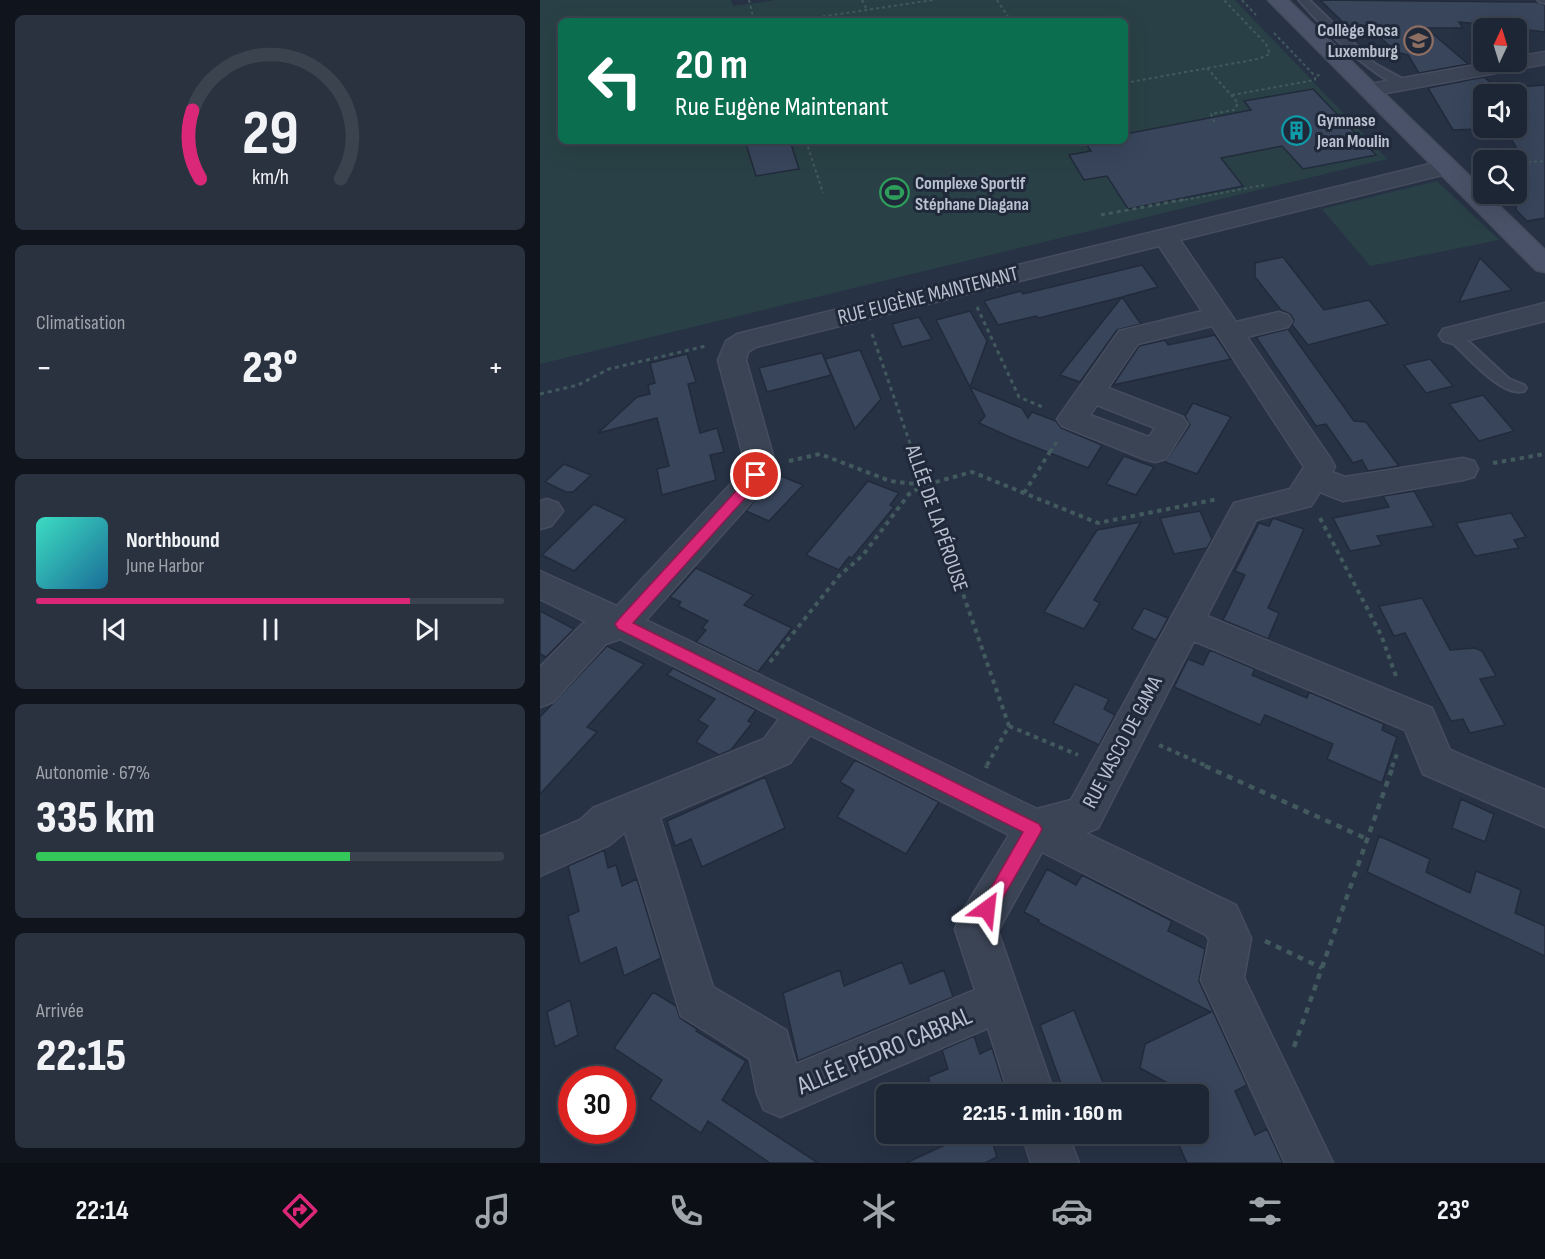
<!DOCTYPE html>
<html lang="fr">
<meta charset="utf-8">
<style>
:root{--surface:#1d2634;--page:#2a3240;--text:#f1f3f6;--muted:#a0a5ac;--line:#3b434f;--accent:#db2777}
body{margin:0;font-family:"Sofia Sans Condensed",sans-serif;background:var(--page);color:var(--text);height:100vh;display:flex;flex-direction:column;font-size:22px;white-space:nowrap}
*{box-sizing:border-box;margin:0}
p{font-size:20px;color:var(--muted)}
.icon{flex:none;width:33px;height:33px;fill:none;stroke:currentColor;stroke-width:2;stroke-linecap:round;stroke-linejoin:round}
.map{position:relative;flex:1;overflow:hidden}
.side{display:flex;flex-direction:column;gap:15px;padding:15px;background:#10151d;width:540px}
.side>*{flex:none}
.top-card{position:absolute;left:18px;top:18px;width:570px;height:126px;border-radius:9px;box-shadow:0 6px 24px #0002,0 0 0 2px var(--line);background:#0b6e4f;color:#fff;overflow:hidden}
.needle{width:39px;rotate:4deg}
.fabs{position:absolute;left:933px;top:18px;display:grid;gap:12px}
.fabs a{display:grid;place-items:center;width:54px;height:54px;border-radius:9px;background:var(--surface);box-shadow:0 6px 24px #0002,0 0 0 2px var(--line);font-size:30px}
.speed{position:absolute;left:18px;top:1066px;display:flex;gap:12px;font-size:30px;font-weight:700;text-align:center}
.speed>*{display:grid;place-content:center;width:78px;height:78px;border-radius:50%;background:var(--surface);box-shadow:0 6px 24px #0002,0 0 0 2px var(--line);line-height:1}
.speed .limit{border:9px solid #d22;background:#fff;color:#111}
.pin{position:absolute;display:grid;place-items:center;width:51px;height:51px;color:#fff;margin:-26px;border:3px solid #fff;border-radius:50%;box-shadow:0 2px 6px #0007}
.me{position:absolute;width:66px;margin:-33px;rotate:30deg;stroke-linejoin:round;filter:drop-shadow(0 0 4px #0008)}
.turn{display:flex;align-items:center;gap:21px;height:126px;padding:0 18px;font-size:27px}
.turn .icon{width:78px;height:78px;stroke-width:2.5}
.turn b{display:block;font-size:42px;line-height:51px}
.big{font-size:45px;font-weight:800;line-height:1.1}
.side .tile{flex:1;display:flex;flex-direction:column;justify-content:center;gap:9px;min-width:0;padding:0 21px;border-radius:9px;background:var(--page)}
.side .dial{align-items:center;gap:0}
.dial svg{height:156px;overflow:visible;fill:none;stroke:var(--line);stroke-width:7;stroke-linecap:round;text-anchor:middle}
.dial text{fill:var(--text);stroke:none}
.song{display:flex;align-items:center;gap:18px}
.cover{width:72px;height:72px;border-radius:9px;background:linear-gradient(135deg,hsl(170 70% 55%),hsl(200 70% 35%))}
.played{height:6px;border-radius:3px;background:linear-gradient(90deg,var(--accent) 80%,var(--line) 80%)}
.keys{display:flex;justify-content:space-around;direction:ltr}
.heat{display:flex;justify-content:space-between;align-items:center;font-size:33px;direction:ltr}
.charge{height:9px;border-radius:4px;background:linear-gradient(90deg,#34c759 67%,var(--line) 0)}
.trip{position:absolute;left:336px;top:1084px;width:333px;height:60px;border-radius:9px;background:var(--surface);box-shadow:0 6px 24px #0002,0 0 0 2px var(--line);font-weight:800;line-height:60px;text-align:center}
.tab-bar{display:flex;height:96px;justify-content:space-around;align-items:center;background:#0c0f15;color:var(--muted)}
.tab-bar .icon{width:42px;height:42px}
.tab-bar .current{color:var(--accent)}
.tab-bar b{font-size:27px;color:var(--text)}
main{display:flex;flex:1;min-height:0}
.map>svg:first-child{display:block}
.green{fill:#294146;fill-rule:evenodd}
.building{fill:#38455b;stroke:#222b3c;stroke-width:1.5}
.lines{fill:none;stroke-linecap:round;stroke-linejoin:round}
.lane-casing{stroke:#454d5e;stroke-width:4}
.street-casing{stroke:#454d5e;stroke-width:3}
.secondary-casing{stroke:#454d5e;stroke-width:3}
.path-far3{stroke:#42595e;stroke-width:2;stroke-dasharray:3 3;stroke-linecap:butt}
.path-far2{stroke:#42595e;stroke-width:3;stroke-dasharray:4 4;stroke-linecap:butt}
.path-far1{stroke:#42595e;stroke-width:4;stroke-dasharray:4.5 4.5;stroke-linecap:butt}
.path{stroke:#42595e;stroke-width:4.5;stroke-dasharray:6 6;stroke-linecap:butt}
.lane{fill:#3b4455;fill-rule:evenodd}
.street{fill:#3b4455;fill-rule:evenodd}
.secondary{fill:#495268;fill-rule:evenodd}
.route{fill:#db2777;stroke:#8e194d;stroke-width:1.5}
.labels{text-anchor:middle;stroke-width:6;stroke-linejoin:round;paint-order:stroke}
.far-poi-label{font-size:18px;font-weight:bold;fill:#b9c0ce;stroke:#20293a;text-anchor:start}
.street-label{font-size:21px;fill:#b9c0ce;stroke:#20293a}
.near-street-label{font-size:26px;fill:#b9c0ce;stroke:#20293a}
</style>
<main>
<section class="side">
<div class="tile dial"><svg viewBox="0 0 100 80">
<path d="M14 69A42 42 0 1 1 86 69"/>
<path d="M14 69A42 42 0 0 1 10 34" stroke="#db2777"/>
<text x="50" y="56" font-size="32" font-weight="700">29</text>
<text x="50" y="72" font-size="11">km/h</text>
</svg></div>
<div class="tile"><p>Climatisation</p>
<div class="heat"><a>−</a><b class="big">23°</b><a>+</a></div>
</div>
<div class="tile">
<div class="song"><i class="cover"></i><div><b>Northbound</b><p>June Harbor</p></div></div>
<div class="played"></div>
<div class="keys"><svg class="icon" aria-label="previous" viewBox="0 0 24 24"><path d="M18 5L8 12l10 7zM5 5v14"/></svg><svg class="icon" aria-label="pause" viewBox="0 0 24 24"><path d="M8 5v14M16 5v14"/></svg><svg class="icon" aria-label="next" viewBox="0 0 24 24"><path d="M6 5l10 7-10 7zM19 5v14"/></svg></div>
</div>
<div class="tile"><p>Autonomie · 67%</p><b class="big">335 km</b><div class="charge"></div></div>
<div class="tile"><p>Arrivée</p><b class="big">22:15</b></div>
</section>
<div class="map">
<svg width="1005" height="1163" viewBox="0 0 1005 1163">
<rect width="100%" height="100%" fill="#273245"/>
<path class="green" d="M0,0H191L193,6L236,0H695L847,159L0,364ZM21,21H585V141H21Z
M897,181L959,240L830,266L782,209Z"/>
<path class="building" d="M780,0L996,2L1005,5V32L919,22L923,28H886L928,64L879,73L868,55L856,52L827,25L809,28Z
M944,77L964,94H944V128H976V87L1005,85V218L987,221L976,210V147L964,128L913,130L888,88Z
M773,89L836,155L763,169L742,146L681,158L703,186L588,209L567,176L544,180L529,155L551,151L544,141H585V134L711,110L704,101Z
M205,141H250L259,169L216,176Z
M743,257L784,310L829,300L848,324L768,345L752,325L754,320L750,314L741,310L715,277V263Z
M940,258L972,290L919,302Z
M602,265L618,287L582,297L601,324L577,330L540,382L520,375L582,297L499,318L496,316L458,325L444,301L481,291L483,294Z
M430,311L447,341L430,387L396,320Z
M379,317L392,339L362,347L352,324Z
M748,329L814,421L826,422L859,466L828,471L822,460L813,463L786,424L776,426L716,337Z
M675,335L691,359L573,385L599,346L625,340L628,345Z
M320,350L341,399L315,429L285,359Z
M282,353L291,375L227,392L219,368Z
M147,354L156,382L148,384L160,433L177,428L184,452L170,455L176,480L122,495L117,469L129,466L117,418L58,433L97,397L110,394L108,385L115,383L110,363Z
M890,359L913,386L886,393L864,365Z
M430,387L482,408L488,418L492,412L516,421L521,428L562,445L548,468L472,438L439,423L445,416Z
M943,395L974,431L939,441L909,404Z
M653,403L691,417L657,474L625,462L650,425L645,416Z
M584,456L614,467L596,495L566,484Z
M24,464L51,475L33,492H26L5,482Z
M236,474L263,485L229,521L206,511Z
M328,481L359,493L350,505L354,507L312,558L309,557L299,570L266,555Z
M874,491L894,526L837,536L842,545L810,551L793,518L849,507L843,496Z
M54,504L86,519L34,571L2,555Z
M660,511L672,539L667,548L634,554L620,518Z
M971,513L986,537L974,540L979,548L935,556L916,523Z
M733,518L764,529L728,608L739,613L728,639L683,620L705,575L695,571L719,523L729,526Z
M601,522L554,600L560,603L544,629L504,612L557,530Z
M156,568L213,595L204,605L252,628L218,672L156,642L166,630L162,628L168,621L138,606L141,602L130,597Z
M882,598L910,650L935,648L942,651L956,676L940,679L965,725L930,733L923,719L911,721L865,633L854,636L839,606Z
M604,608L628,618L616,640L592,629Z
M0,611L34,629L6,657L0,654Z
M67,646L104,664L47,727L57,732L0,794V717Z
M670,650L715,669L712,675L767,698L769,692L844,724L842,730L857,737L842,783L787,759L793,744L725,715L720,725L634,687L648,659L663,665Z
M133,668L216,710L208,721L212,723L191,750L179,755L156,742L168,726L158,720L175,699L127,675Z
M535,684L569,699L564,709L575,715L559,745L513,723Z
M315,760L399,802L366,854L297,817L314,790L300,782Z
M225,777L245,828L162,867L151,839L135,846L127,821Z
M921,799L954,814L945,842L912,828Z
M839,836L890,859L886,872L930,893L936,871L981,890L975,913L1005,926V956L827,872Z
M64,850L68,868L76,865L82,886L97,879L121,958L84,976L76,947L40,964L28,916L39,911L28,866Z
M507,869L536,885L542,875L632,921L628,931L665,949L659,981L707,1085L695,1091L715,1135L727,1129L743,1163H647L634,1134H658V1095H642L646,1093L600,1068L605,1044L671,1012L498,922L499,920L484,912Z
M362,962L370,984L404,970L413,997L258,1061L243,993L300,970L304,986Z
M113,992L136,1006L140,1018L157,1029L156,1031L206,1061L182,1100L278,1163H230L168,1121L161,1133L110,1099L122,1080L74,1048Z
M30,1000L38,1035L15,1047L7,1012Z
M534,1010L541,1028L568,1095H525L500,1025Z
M434,1036L440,1054L452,1048L467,1095H394L388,1077L408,1069L402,1050Z
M406,1134H450L457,1157L445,1163H366L409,1143Z"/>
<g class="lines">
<defs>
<path id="lane" d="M759,0H769L835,64L868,82V86C843,90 776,20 759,0Z
M998,0H1005V3L1000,2Z
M913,331L918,332L969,379L984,385L986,388L984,391C962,398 924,353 908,338L906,335Z"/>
<path id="street" d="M1005,52V64L830,96L823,94L819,90L823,86L830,84L952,62H976V57Z
M906,160L914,162L917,167L914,172L640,240L696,322L739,312L748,315L752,321L748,327L707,337L791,459L795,467L792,472L805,477L923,458L934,461L938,469L934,477L923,480L803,501L780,492L771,506L716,520L667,616L892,708L910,750L1005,790V827L883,774L865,730L654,641L558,828L546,833L696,905L711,938L704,978L793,1163H745L661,980L669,940L666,935L502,852L458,931L515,1095H469L448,1028L240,1117L224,1110L217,1094L210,1059L141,1016L85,832L68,846L0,876V837L40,820L53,808L224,739L239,719L80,639L66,644L13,702L0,707V667L42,624L46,622L0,599V571L77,606L200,474L204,467V459L178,360L186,341L197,334ZM619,246L662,311L579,331L522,412L517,419L522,426L604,459L615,462L626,459L648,424L643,417L568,388L598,344L672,326L764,467L750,489L694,503L531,800L497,809L106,620L222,490L234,467V459L206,360L208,352L216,347ZM557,405L615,428L609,437L550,415ZM270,735L469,835L421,914L415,929L435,990L256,1064L246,1030L173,987L120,818L250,763Z
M1005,303V321L913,344L903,341L899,335L903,329Z
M7,499L18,503L23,511L11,526L0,529V501Z
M482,1134H528L539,1163H491Z"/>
<path id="secondary" d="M728,0H748L944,190V194H947L1005,250V272L996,270Z"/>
</defs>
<use href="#lane" class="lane-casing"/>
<use href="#street" class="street-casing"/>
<use href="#secondary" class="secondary-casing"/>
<path class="path-far3" d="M209,0L214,21
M322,0L327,10
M457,0L471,21
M702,0L716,15
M253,21L393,0
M734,33L775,76
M667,68L698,103L694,110L671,114L675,124
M585,83L718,59L730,54L726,44L684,0
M692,95L775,80V76L780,75
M266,141L283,193
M976,163L1005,161
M639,201L724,185"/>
<path class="path-far2" d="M561,215L647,199
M437,307L479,397L505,408
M332,334L373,452
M0,394L38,385L69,369L166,346
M510,452L518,440"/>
<path class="path-far1" d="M373,450L469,726L446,767
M249,461L280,454L350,481L385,485L432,472L558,523L678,499
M953,463L1005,454
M484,493L511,450
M780,518L841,635L856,676
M230,662L299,576L323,555L369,494L384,485
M469,726L538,755
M619,745L669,767
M852,767L857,754"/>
<path class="path" d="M665,766L827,839
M446,768L447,766
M725,941L782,968
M754,1047L853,766"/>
<use href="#lane" class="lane"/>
<use href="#street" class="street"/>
<use href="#secondary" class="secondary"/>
</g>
<path class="route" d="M216,470L222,475L216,486L93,623L499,824L502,829L499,835L453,915L447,918L441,915L439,909L483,832L78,629L75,624L78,620L207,479L211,471Z"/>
<defs>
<symbol id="school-ring" viewBox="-11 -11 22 22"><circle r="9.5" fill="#20293a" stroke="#8d6e63" stroke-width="1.5"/><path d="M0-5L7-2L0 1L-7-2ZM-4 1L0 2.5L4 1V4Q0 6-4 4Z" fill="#8d6e63"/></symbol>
<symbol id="building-ring" viewBox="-11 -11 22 22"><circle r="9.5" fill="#20293a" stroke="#0f9aa8" stroke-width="1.5"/><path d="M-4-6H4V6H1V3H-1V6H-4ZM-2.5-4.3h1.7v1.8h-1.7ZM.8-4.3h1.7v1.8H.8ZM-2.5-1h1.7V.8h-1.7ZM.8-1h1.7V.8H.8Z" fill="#0f9aa8"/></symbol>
<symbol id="stadium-ring" viewBox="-11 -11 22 22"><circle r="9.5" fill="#20293a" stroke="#2e9e5b" stroke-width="1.5"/><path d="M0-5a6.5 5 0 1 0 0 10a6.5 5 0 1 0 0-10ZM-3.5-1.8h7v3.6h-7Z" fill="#2e9e5b"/></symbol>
</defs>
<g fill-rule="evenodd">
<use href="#school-ring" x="862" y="24" width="33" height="33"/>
<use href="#building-ring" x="740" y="114" width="33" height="33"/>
<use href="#stadium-ring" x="338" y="176" width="33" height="33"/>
</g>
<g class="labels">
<g class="far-poi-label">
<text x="858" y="36" text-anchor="end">Collège Rosa<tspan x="858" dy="21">Luxemburg</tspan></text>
<text x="777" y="126">Gymnase<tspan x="777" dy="21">Jean Moulin</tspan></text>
<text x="375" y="189">Complexe Sportif<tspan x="375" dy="21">Stéphane Diagana</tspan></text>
</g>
<g class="street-label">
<text transform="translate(388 295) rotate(-14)" y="7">RUE EUGÈNE MAINTENANT</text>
<text transform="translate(397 518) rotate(71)" y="7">ALLÉE DE LA PÉROUSE</text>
<text transform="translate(582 742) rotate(-62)" y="7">RUE VASCO DE GAMA</text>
</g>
<g class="near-street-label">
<text transform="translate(344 1050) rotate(-23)" y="9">ALLÉE PÉDRO CABRAL</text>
</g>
</g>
</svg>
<div class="fabs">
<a><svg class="needle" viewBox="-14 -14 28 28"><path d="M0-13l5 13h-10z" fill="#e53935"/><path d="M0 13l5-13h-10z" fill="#a0a5ac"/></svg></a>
<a><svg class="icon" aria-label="sound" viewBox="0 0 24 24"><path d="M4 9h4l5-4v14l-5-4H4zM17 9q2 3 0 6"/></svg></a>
<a><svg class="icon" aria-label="search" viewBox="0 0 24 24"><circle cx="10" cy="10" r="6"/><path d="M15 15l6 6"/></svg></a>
</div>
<div class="speed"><div class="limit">30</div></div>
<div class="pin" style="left:216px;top:475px;background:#d93025"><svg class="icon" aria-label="arrive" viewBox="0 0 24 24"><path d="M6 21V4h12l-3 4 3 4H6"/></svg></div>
<svg class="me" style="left:447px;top:909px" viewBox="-20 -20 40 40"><path d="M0-17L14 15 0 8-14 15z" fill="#db2777" stroke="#fff" stroke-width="4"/></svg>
<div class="trip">22:15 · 1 min · 160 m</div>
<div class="top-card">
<div class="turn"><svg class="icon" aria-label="left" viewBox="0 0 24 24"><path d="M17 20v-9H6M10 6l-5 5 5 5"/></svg><div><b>20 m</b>Rue Eugène Maintenant</div></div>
</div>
</div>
</main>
<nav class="tab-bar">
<b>22:14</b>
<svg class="icon current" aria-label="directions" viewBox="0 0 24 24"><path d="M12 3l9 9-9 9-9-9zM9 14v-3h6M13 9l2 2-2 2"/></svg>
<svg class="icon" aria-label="music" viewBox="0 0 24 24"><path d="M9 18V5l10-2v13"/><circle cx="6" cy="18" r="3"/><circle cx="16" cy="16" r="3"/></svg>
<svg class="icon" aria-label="phone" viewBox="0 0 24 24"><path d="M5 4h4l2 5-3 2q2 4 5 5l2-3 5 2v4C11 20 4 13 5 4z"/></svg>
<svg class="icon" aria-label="climate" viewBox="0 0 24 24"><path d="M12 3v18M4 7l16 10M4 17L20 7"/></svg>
<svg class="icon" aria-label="car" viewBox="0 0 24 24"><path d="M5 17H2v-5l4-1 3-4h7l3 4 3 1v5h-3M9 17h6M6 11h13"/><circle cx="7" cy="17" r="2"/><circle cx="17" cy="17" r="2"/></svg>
<svg class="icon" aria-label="filters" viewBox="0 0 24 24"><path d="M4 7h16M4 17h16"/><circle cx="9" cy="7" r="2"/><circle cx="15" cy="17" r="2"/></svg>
<b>23°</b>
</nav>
